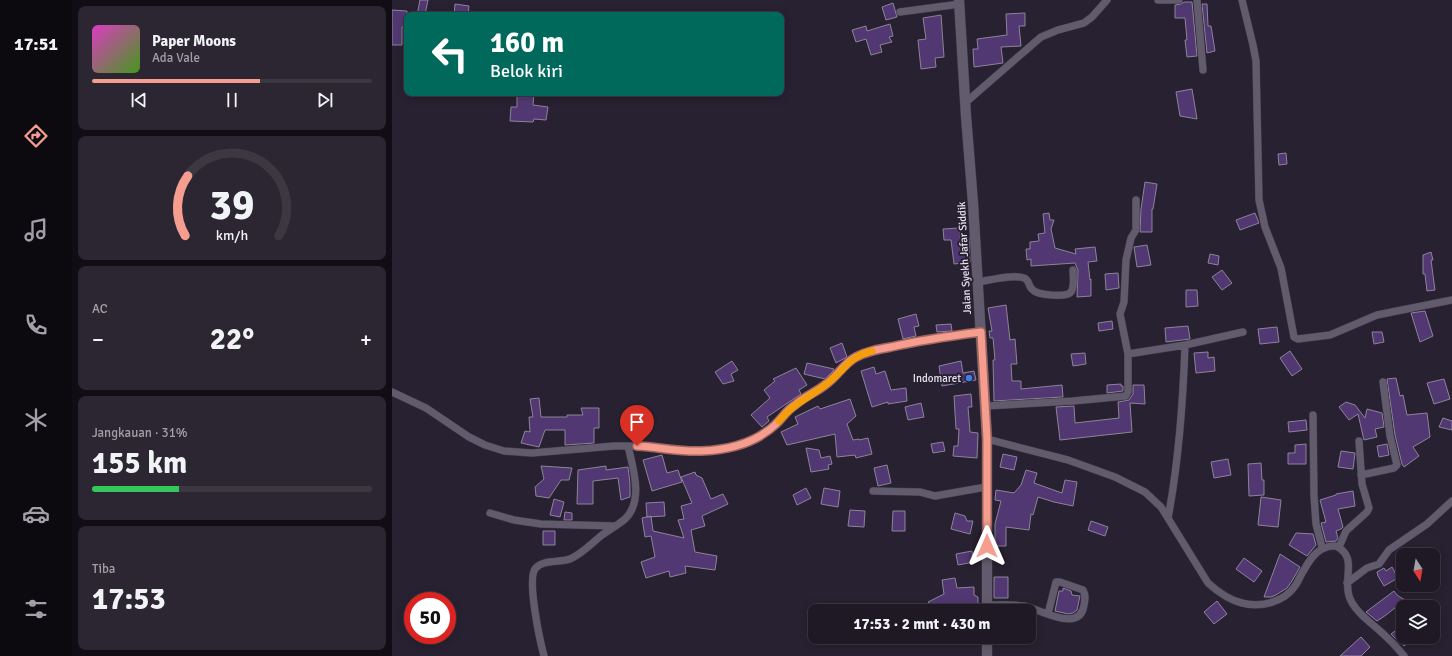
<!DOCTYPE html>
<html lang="id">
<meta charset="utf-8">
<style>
:root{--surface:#1e1925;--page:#2b2632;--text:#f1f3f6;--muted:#a1a0a7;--line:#3c3842;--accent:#f59d8f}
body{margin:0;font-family:Signika,sans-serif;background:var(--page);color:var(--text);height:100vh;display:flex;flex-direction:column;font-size:15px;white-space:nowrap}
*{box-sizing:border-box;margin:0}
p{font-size:13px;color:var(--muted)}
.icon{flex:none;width:22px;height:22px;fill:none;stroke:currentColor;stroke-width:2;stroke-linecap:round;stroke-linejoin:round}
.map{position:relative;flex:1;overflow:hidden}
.side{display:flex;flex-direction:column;gap:6px;padding:6px;background:#100e14;width:320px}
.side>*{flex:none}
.top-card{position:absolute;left:12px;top:12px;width:380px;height:84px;border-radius:8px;box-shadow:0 2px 10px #0003,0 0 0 1px var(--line);background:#00695c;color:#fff;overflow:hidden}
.needle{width:26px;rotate:169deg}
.controls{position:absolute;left:1004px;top:548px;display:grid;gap:8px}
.controls a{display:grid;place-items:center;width:44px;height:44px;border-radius:8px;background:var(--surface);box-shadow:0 2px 10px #0003,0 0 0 1px var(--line);font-size:20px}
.speed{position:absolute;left:12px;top:592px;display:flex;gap:8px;font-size:20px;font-weight:700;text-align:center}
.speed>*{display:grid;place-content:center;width:52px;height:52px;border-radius:50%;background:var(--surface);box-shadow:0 2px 10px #0003,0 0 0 1px var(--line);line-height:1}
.speed .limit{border:6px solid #d22;background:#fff;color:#111}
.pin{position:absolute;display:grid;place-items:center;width:34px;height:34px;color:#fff;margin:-41px -17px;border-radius:50% 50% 50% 0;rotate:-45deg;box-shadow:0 0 4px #0007}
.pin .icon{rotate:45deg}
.me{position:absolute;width:44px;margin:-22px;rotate:0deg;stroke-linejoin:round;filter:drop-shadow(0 0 3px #0008)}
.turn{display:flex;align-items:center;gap:14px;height:84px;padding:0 20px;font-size:18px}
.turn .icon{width:52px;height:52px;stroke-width:2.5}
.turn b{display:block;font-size:28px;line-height:34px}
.big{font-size:30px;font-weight:800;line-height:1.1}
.side .card{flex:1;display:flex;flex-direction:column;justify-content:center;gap:6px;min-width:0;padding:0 14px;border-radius:8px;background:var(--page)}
.side .dial{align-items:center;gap:0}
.dial svg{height:104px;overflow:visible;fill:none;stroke:var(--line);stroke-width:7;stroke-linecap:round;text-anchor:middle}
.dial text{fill:var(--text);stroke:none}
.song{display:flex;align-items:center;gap:12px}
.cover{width:48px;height:48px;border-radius:6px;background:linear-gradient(135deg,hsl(310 70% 55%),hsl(100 70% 35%))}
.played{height:4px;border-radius:2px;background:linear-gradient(90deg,var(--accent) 60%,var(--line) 60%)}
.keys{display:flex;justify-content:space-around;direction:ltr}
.heat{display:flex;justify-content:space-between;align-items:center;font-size:22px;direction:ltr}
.charge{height:6px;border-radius:3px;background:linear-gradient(90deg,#34c759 31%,var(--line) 0)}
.trip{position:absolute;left:416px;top:604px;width:228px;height:40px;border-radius:8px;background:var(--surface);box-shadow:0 2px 10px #0003,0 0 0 1px var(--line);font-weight:800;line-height:40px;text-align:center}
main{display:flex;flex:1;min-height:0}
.dock{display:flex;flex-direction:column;width:72px;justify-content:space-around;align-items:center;background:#0c0a0f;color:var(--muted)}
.dock .icon{width:28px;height:28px}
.dock .selected{color:var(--accent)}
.dock b{font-size:18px;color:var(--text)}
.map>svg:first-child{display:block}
.building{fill:#523872;stroke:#8c8498}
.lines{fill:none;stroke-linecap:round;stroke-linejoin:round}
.street-casing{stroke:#433f4b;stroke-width:8}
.secondary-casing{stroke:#433f4b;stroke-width:11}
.street{stroke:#625b6d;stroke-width:7}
.secondary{stroke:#625b6d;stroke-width:10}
.route-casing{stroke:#9f665d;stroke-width:10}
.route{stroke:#f59d8f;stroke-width:7}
.slow{stroke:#f59e0b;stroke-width:7}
.shop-dot{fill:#3f7fe0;stroke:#282131;stroke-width:1.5}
.labels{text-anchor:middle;stroke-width:4;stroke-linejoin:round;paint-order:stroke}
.street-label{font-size:11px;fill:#e6e2ed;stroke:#282131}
.poi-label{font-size:11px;fill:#e6e2ed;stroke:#282131;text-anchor:end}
</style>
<main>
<nav class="dock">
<b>17:51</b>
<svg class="icon selected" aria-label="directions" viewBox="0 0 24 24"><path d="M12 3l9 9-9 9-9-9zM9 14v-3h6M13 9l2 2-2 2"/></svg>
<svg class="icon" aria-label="music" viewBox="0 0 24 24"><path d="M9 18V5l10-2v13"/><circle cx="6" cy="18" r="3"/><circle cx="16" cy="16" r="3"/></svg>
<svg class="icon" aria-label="phone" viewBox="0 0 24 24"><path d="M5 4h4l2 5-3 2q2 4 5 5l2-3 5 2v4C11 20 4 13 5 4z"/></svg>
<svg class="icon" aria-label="climate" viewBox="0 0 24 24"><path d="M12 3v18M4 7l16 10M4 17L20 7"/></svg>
<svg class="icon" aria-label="car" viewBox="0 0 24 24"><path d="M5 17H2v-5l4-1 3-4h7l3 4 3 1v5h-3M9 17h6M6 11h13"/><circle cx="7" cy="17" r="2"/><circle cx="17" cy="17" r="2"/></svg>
<svg class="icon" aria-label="filters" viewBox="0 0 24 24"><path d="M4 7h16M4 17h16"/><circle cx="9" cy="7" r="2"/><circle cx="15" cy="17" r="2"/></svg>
</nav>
<section class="side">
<div class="card">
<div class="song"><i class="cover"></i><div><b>Paper Moons</b><p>Ada Vale</p></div></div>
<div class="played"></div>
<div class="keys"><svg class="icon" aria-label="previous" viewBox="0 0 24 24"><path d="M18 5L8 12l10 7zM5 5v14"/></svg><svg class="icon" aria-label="pause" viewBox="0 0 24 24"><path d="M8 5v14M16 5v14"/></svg><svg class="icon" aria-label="next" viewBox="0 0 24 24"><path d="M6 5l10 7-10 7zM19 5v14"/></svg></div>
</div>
<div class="card dial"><svg viewBox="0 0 100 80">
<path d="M14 69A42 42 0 1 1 86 69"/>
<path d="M14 69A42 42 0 0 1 16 23" stroke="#f59d8f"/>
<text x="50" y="56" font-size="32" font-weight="700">39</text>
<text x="50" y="72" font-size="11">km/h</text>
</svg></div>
<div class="card"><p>AC</p>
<div class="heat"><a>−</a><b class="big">22°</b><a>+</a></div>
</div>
<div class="card"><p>Jangkauan · 31%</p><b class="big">155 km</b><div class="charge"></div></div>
<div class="card"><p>Tiba</p><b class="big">17:53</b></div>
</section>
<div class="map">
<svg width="1060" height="656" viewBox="0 0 1060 656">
<rect width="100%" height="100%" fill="#282131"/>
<path class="building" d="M28,0H36L33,15H25Z
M792,2H800L805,56L795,57L793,40H795L793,18H783V5L789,4Z
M501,3L505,17L494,20L490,7Z
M63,4L77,6L76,15H62Z
M810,4H815L816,26H819L823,51L815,53Z
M0,10L15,11V27H10V45H0Z
M633,13V26H627L629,46L609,47L611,63L582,67L581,49H586L585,39L615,35L614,14Z
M549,15L552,57L543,58L544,67L529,69L526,40L534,39L531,18Z
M498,24L501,36L497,37L500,42L488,45L490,52L479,55L474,39L464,42L460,30L474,26L475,31Z
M800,89L805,119L788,116L784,92Z
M125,93H142L141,105L156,107L154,120L142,119L141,122L118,121L119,107H125Z
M894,153L895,164L887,165L886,154Z
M753,182L765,184L761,209H760V232H748L749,209Z
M657,213L658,220H662L659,229L663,248L684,254L683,249L703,247L705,261L696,262L698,280L699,279V296L685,297L686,270L683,263L639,266V259L635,260L634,249H638V242L647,241L646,234L653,233L651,214Z
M863,213L867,223L848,230L844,220Z
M567,228L568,238L577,237L578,262L562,264L559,240H552L551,229Z
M755,245L759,265L745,267L742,247Z
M1039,252L1041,260H1039L1043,290L1035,291L1033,274H1031V255Z
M818,254L827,256L826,265L816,263Z
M830,270L840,283L830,290L820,277Z
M726,273L727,288L714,290L713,274Z
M794,290H805L806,306L794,307Z
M614,305L618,340L623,339L625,364H619L620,381H629V389L670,385L671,397L602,401L601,360H603L601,338H598L597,331H600L596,308Z
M1033,311L1041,336L1028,342L1019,313Z
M524,314L527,326L522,327L524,336L511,339L506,319Z
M720,321L721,329L707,331L706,323Z
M559,324L560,331L545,332L544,325Z
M796,326L798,339L774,342L773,328Z
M885,327L887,342L868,344L866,329Z
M980,332H990L992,342L982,344Z
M450,343L455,357L444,363L438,348Z
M898,351L910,369L900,376L888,358Z
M816,352V358L822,357L823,371L804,373L802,353Z
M693,353L694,364L681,366L679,354Z
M340,361L346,370L339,374L342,381L331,384L323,372Z
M569,361L571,373L582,371L584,380L550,386L547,366Z
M415,363L442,369L441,371L433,379L412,374Z
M482,367L484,374L493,371L499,390L514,388L515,401L496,404V402L480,407L469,371Z
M404,368L415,385L407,390L409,394L375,417L377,421L370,427L359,415L378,398L372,390L383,381L381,379Z
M1004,378L1008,396L1011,395L1015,415L1035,413L1038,437L1021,447L1027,456L1012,467L1010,464L1003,435L995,379Z
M1052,379L1058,399L1042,404L1035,383Z
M729,384V386H731V391L715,393V385Z
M741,385H752L753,404L738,403L740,432L668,440L664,407L682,406L683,423L727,418L726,402L737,400L741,394Z
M579,394L580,407H576L578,432L586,433L585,458L561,456L562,446H566L567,429H564L562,396Z
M147,398L149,417H175V415H191L189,408H207V428H202V443L173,445V430H153L147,447L129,443L133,431L138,432L137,417H141L138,399Z
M458,399L464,416L455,424L461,440L467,439V440L476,438L480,454L464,458L463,455L445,457L443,434L395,445L389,432L406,424L403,417L426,406L428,409Z
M954,402L963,405L973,418L975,409L990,413L992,427L983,429L985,437L972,440L966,414L957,420L947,407Z
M529,403L532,417L516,420L513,407Z
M1051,418L1060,421V430L1047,427Z
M914,420L915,430L897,432L896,422Z
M551,442L553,451L541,453L539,444Z
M914,444V464H896V453H903V445Z
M995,444L997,455L987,457L985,446Z
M414,448L427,450L429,458L438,456L440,464L436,465L437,469L419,472Z
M949,451L963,453L961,469L946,467Z
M611,454L625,457L622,470L608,467Z
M270,455L275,473L286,470L290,482L260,491L251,460Z
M836,459L839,475L822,478L819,462Z
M869,463L870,480H872V495L857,496L856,464Z
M495,465L499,483L486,486L482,468Z
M149,466L180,468L177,480H169L157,498L144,496L143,487L152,479Z
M214,466V470L236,467L238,484V497L229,500L226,478L201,481V504H185L186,470Z
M634,470L645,473L642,483L670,493L673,480L685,482L681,506L662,502L646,497L641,515L639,514L637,530L614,527V546H603V524L609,501L603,500L604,490L622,493L629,485Z
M303,472L304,475L310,478L319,499L331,494L336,504L310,516L313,526L299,530L303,552L325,556L323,570L293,566L294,573L278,577L277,571L254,578L249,562L263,557L259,536L253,537L250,518L259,516L261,531L292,538L286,520L292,519L289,506L300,503L289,477Z
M414,488L419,498L405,505L401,495Z
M432,488L448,491L446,507L429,504Z
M961,491L963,506L946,509L951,527L949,529L944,531L946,538L944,541L934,542L929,523L934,522L928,500L944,495V494Z
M869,497L889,500L886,527L866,525Z
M162,499L172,502L168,517L158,515Z
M272,502L273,516L255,517L254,503Z
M458,510L473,511L472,527L456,526Z
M501,511H513V531H500Z
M173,512L180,513V520H172Z
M563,513L573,516L575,521H581L578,534L559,529Z
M699,521L716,527L713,536L696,530Z
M151,531H163V545H151Z
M904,533L921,534L924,545L915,556L897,545Z
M580,551L582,562L566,565L564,554Z
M888,554L908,567L900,581L895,588L884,595L879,597H872Z
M852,558L870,571L862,582L844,569Z
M1000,567L1006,578L992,586L986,576L985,572L992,568L994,571Z
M602,577H616V598H602Z
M563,578L565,588L582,587V595L586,597V611H547L536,602L552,594L550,580Z
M671,588L679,591L680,595L688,596L685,610L681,613L676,614L663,611L667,591H671Z
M1002,591L1005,595L1013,600L994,615L985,621L974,612Z
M825,601L835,614L822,624L812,612Z
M1007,628L1011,633V637H1022L1012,646L1007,639L1005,640L999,634Z
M969,637L978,647L969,656H948Z"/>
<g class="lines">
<defs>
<path id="street" d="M766,0H787
M805,0L811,70
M850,0L861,45L864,61L867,200L873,227L889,268L902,337L906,339L938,335L985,315L1060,300
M508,12L568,4
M573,103L649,37L666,30L692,23L700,17L715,0
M586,282C598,280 621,274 632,278C638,280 636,287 641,290C645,295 675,298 679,292C683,286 681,277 681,270
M736,354L793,345L851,332
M0,392L34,408L77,437L93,445L112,451L140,453L222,446H254L307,451L329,449L353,444L367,437L384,424L403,404L433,385L441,379L454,364L462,358L472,353L532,339L589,332
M593,406L681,401L734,396L736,392V354L728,314L732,302L734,260L739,238L744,230V200
M921,415L922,496L924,524L930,547
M595,439L676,460L723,477L753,492L769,507L816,583C826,592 837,600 850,603C869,608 892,602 903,586C907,581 908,575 912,570C919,557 928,545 944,546C966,557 951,577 957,596C962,611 977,621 988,631C996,638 1005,647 1012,656
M969,475L1002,468L1005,465L998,436L991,382
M481,491L528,492L543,496L594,487
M98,513L122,520L149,524L223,526
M776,518C787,460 791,403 793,345
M947,547L954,531L975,512L977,508L970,484L967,441
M955,583L975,568L987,564L997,550L1035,524L1060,501
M595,605C607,605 620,604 632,606C648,609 688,634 692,605C693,600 694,595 691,590L668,582H664L656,614
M152,656C148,641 135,581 143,569C150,559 168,563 178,559C190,554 200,543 210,535C217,530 226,525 233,519C252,501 241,468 236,446"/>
<path id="secondary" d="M567,0L574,116L581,203L595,439V611
M595,637V656"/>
</defs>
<use href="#street" class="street-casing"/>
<use href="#secondary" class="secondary-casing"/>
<use href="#street" class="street"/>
<use href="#secondary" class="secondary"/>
</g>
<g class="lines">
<defs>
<path id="route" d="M245,446C266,447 288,452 309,451C336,450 363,444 384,424C390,418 395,410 403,405C412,397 424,392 433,385C445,377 452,363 464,357C475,351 487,349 499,347C529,340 558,336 589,332L595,439V546"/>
</defs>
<use href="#route" class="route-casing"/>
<use href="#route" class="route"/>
<path class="slow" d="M387,421C402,403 415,399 433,385C452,372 455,357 480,351"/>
</g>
<circle class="shop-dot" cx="577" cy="378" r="4"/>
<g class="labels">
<g class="street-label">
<text transform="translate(572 258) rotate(-93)" y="4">Jalan Syekh Jafar Siddik</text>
</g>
<g class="poi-label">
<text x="569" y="382">Indomaret</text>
</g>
</g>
</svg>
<div class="controls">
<a><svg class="needle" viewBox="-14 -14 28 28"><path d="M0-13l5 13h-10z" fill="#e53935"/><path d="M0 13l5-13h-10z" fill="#a1a0a7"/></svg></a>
<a><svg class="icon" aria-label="layers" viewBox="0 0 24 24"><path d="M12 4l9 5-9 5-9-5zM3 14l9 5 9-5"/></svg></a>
</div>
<div class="speed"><div class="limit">50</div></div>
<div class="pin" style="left:245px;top:446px;background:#d93025"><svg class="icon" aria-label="arrive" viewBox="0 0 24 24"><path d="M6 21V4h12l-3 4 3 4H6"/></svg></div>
<svg class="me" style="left:595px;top:546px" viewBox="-20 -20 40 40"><path d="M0-17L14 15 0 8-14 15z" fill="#f59d8f" stroke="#fff" stroke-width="4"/></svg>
<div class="trip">17:53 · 2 mnt · 430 m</div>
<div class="top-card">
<div class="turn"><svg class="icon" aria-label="left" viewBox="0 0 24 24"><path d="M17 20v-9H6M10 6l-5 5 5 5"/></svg><div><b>160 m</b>Belok kiri</div></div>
</div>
</div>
</main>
